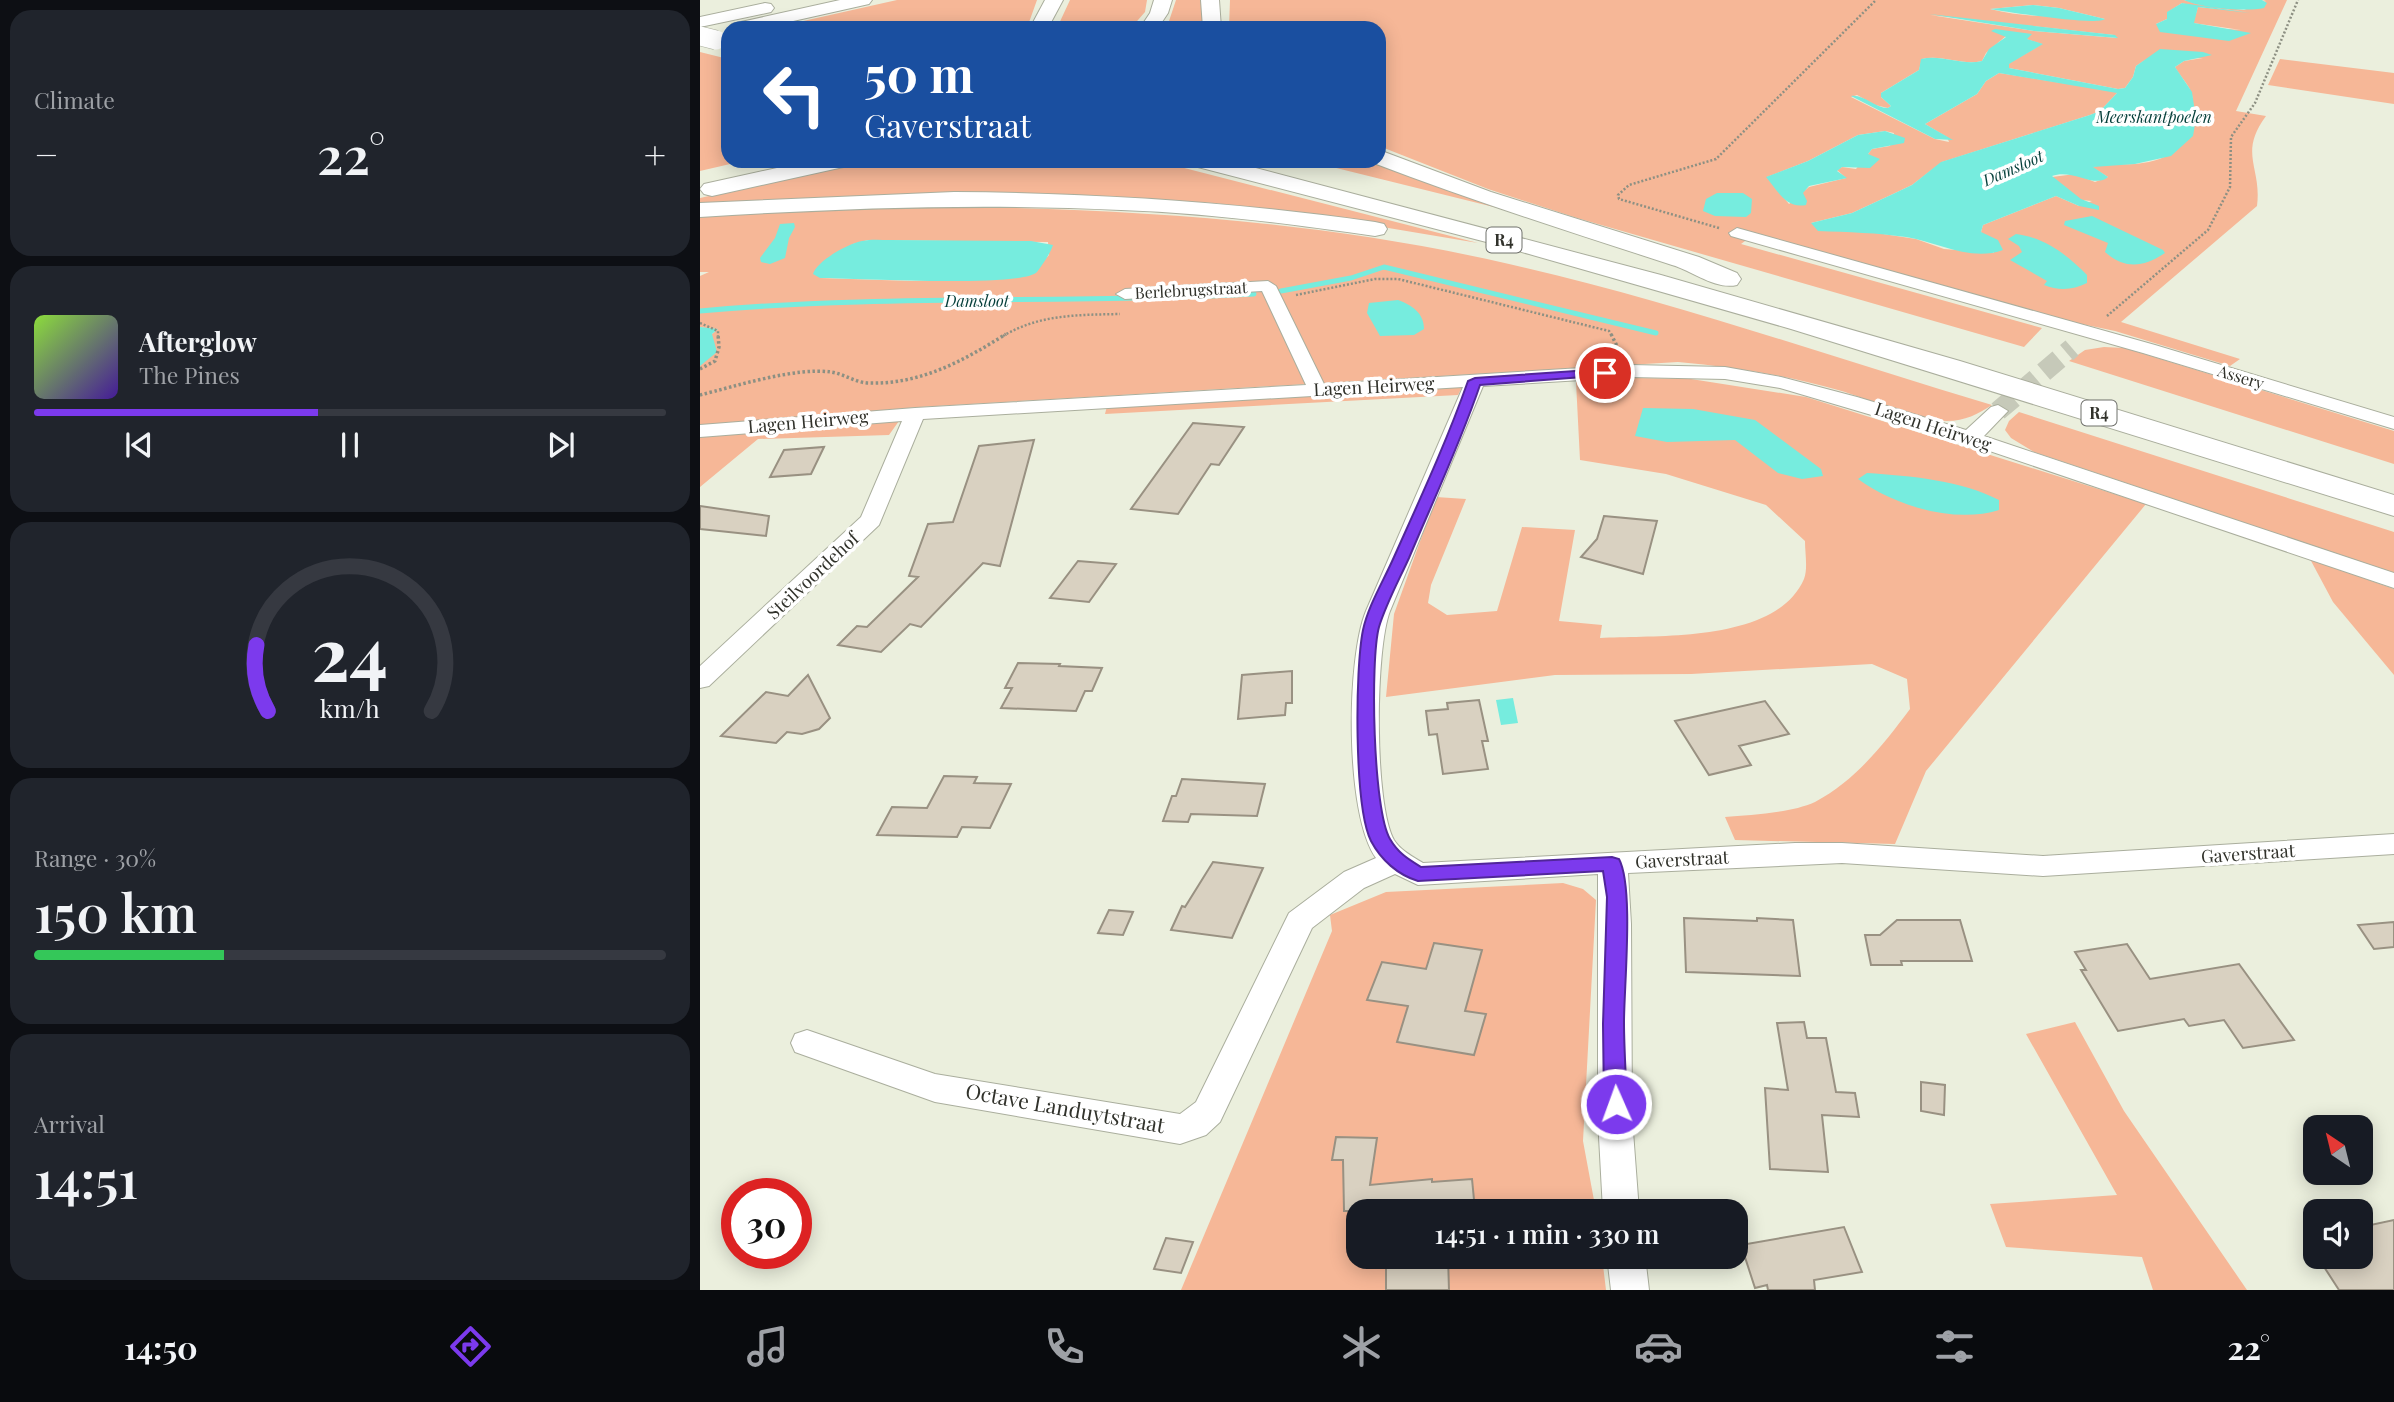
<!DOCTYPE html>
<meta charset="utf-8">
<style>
:root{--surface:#171b24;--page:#20242c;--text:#f1f3f6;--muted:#9ea1a6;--line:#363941;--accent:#7c3aed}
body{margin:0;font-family:"Playfair Display",serif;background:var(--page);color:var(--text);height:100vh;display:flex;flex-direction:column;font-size:26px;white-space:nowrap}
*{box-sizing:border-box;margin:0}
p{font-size:23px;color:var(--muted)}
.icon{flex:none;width:38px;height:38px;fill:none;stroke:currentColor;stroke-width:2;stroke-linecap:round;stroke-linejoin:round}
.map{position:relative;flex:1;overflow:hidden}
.drawer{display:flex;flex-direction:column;gap:10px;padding:10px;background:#0d0f14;width:700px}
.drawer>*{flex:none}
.top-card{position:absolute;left:21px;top:21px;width:665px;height:147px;border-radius:21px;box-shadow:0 4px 18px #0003;background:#1a4fa0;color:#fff;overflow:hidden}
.needle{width:46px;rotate:325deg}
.buttons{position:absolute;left:1603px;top:1115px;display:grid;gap:14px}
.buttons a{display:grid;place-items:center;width:70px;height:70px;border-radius:14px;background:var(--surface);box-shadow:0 4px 18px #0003;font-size:35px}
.speed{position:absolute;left:21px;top:1178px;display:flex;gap:14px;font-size:35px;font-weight:700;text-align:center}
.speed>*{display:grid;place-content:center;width:91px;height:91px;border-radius:50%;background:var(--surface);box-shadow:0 4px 18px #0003;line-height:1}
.speed .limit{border:10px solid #d22;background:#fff;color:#111}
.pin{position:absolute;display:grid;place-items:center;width:60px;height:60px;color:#fff;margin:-30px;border:4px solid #fff;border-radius:50%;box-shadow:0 2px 7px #0007}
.me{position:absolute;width:77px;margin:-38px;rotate:358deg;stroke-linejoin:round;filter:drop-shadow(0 0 5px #0008)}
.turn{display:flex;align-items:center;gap:24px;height:147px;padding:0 28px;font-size:32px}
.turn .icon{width:91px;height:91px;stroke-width:2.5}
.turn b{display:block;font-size:49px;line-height:60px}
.big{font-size:52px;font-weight:600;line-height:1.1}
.drawer .widget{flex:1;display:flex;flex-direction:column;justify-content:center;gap:10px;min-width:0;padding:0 24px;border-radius:21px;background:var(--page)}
.drawer .dial{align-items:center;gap:0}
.dial svg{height:182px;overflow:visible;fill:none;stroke:var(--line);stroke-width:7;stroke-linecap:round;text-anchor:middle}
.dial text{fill:var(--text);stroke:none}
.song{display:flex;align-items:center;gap:21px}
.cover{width:84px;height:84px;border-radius:10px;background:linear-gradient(135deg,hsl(90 70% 55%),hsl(260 70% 35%))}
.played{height:7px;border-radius:4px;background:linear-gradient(90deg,var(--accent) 45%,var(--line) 45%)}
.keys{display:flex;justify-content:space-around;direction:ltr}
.heat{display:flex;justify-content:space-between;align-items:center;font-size:38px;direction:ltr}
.charge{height:10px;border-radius:5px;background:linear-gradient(90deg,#34c759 30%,var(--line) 0)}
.trip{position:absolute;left:646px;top:1199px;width:402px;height:70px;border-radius:21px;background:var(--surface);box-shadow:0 4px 18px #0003;font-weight:600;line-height:70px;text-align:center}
.menu{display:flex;height:112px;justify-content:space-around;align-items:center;background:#090b0e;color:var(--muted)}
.menu .icon{width:49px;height:49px}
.menu .current{color:var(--accent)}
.menu b{font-size:32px;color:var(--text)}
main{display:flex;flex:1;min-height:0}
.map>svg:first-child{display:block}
.green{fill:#f6b797;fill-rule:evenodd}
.water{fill:#76ecde}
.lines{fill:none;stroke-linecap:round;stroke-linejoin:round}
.stream{stroke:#76ecde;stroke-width:5}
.building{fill:#d9d1c1;stroke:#999182;stroke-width:2}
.minor-tunnel{stroke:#c6c9b9;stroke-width:20;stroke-dasharray:20 10;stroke-linecap:butt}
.minor-casing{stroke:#aaae9d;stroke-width:2}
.motorway-casing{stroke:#aaae9d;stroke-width:2}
.path-far1{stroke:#8d9083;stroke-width:2.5;stroke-dasharray:2 2;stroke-linecap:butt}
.path{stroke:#8d9083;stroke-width:3.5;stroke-dasharray:2.5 2.5;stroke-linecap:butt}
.minor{fill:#fff;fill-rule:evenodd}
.motorway{fill:#fff;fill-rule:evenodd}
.motorway-bridge-casing{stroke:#aaae9d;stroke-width:20;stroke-linecap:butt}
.motorway-bridge{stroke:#fff;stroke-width:19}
.route{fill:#7c3aed;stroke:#51269a;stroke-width:2}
.labels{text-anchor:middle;stroke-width:7;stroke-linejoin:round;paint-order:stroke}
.far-water-label{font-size:16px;font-style:italic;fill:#043e39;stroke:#fff}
.shield{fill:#fff;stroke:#6f706b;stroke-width:2}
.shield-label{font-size:16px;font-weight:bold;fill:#31322b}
.far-street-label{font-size:16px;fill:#31322b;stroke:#fff}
.street-label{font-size:18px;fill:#31322b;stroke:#fff}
.near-street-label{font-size:21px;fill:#31322b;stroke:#fff}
</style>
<main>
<section class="drawer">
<div class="widget"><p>Climate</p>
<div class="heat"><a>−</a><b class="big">22°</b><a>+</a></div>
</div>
<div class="widget">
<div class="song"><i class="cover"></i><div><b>Afterglow</b><p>The Pines</p></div></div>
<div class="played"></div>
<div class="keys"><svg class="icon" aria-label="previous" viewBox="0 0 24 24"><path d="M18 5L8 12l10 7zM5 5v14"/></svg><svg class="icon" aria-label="pause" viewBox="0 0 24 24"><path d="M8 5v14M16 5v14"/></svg><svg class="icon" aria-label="next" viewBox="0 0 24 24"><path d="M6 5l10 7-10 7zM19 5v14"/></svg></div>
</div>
<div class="widget dial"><svg viewBox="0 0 100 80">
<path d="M14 69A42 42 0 1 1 86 69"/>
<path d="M14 69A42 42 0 0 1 9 40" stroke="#7c3aed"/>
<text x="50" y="56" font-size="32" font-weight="700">24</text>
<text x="50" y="72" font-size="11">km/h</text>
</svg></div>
<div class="widget"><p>Range · 30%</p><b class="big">150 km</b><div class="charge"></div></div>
<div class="widget"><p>Arrival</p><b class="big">14:51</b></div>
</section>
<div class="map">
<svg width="1694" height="1290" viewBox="0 0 1694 1290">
<rect width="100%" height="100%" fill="#ebefdd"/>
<path class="green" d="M197,0H337L327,28H72Z
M370,0H447L445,12L431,28H357Z
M476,0H503V28H464L469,21Z
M530,0H1484L1497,4L1544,10L1566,1L1562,0H1587L1536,111L1566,116C1538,154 1562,167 1557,206L1421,322L1540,359L1530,366L1415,331L1358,319L1056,233L1041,244L1342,328L1324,347L877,218L788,189L679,146V28H529ZM1482,3L1488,5L1548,12L1498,7L1493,23L1541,30L1456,24L1467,19L1468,12ZM1333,5L1359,8L1405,19C1390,22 1381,18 1367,17C1340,16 1317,16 1290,9ZM1230,15L1414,35L1417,38L1334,31ZM1331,34L1326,39L1342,44L1308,64L1309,68L1418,89L1425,88L1433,77L1436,66L1445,60L1503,58L1484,61L1475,67C1480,76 1490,86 1492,95C1500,139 1478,159 1436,164C1422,165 1406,163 1392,167L1408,177L1395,182L1375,174L1352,177L1381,200L1392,201L1379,206L1356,196L1283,225L1281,232L1294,253L1244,249L1216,239L1111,223L1152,213L1193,194L1212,185L1242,162L1390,115L1400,111L1418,92L1299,73L1286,81L1277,94L1225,124L1247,137L1249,142L1235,139L1151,97L1157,95L1175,105L1188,108L1191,106L1181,97V93L1219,70L1222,59C1242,54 1262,66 1282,61L1286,53L1306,36ZM1185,131L1194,133L1190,146L1172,149L1156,169L1142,167L1137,170L1146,178L1109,187L1089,204L1067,177L1108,161L1158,135Z
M0,52L28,59V161H43L0,171Z
M1580,59L1694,73V104L1568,85Z
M167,161H457L778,243L593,212L513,203L376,195L0,207V198Z
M608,161H673L814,212Z
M179,206C393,207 600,216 809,264C973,301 1131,357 1292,405C1278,414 1265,421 1247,421C1213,421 1171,399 1138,390C1086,375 1032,367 978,362L220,407L0,426V366L12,345V334L17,330L0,327V276L9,272H0V217ZM168,240L348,242L349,255L339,266L313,278L212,281L120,278L130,257L153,244Z
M1404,347L1425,348L1694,431V464L1369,361L1385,350Z
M937,378L991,379L1106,397L1446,504L1226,771L1195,844L1035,840L1025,817C1051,815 1091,813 1115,802C1156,780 1183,745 1210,709L1207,679L1172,664L991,674L855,675L686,697L694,614L736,497L766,499L731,585L728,603L747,615L797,611L822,527L875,530L859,621L902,625L900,638C959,635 1076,643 1104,579C1108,569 1105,553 1105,541L1066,505L966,474L880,460L876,382Z
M763,385L758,395L405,414L407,406Z
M1319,412L1694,532V573L1334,452L1311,438L1305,430L1309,421Z
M199,421L189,435L58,439L0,487V437Z
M1610,559L1694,589V675L1633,602Z
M863,883L883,889L896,900L883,1141L896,1211H658V1256L902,1257L906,1290H481L632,931L630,915L686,892Z
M1375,1022L1424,1111L1547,1290H1453L1442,1257L1306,1247L1290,1204L1417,1195L1326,1034Z"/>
<path class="water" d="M1484,0H1562L1567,3L1564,8C1546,12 1500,8 1484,0Z
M1482,3L1550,13L1498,7L1494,23L1551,33L1529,41L1460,32L1456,24L1467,19V12Z
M1333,5L1359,8L1405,19C1396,26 1308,12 1290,9Z
M1229,14L1415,35L1418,38L1334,31Z
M1295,29L1332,34L1327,39L1343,44L1309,64V68L1418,89L1425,88L1433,77L1436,66L1460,49L1503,52L1512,55L1484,61L1475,67L1492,92L1496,119L1493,136L1471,156L1435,164L1393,167L1408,177C1395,189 1372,168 1352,176L1381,199L1399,206V210L1379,206L1356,196L1283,225L1281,232L1298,240L1303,250C1271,262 1237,242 1206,237C1178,233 1148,232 1118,231L1111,223L1152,213L1193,194L1212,185L1241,162L1390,115L1400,111L1417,93L1299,73L1286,81L1277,94L1225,124L1253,140L1235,139L1151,96C1164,94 1174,108 1188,108L1191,106L1181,97V93L1219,70L1221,59C1242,54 1262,66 1282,61L1289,49L1306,37L1291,31Z
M1185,131L1205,138L1204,143L1172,149L1168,154L1180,159L1170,168L1142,167L1137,171L1147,178L1109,186L1103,193L1107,201L1106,205C1086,209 1078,191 1066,177L1108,161L1158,135Z
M1017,193H1043L1052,199L1051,213L1046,217L1015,216L1003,211L1006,199Z
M1392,216L1463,250L1465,253C1444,267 1425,270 1405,252L1408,243L1364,225L1365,221Z
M94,223L95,227L89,238L85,258L70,264L61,262L60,258L75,238L80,224Z
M1316,234C1346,238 1367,255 1387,275V283C1373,290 1359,291 1344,285L1347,281L1310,260L1322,252L1319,246L1308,239Z
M190,240L331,241L353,245C350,254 343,264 337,272C322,288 150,278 120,278L113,274C117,261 147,244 162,241C171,239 181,240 190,240Z
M698,300C712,305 724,313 724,329L714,335L680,336L667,313L669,303Z
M0,327L18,329L12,334L17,352L0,366Z
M943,408L993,409L1055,420L1121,469L1123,476L1102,479L1078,473L1035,440L967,442L935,436Z
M1167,473C1211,476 1260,480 1299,500V510C1255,524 1195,506 1158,479Z
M813,698L818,723L801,725L796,700Z"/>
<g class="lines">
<path class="stream" d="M581,291L651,278L684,267L956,333
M0,311C184,294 369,304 554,294"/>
</g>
<path class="building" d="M493,423L544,427L519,465L511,464L478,514L431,509Z
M334,440L300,566L283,563L221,627L210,624L181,652L138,645L157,626L167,627L218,577L209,576L228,524L253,522L279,446Z
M124,447L111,474L70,477L84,450Z
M0,506L69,516L66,536L0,529Z
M904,516L957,521L943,574L881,557L897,539Z
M378,561L416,564L389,602L350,598Z
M318,663L360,664L359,666L402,668L392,691H385L376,711L301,708L312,688H305Z
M592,671V703H586L585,715L538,719L542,675Z
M108,675L130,718L119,729L102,734L87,732L76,743L21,736L66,692L88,696Z
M779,700L788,741H782L788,769L743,774L737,734L729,735L726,711L748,709L747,703Z
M1065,701L1089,734L1039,746L1051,765L1009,775L975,721Z
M244,776L277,777L274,783L311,784L290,828L262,827L257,837L177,835L192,807L227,808Z
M482,779L565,784L557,816L491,814L488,822L463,821L472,796H476Z
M513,862L563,868L532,938L471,930L482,906L485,907Z
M409,910L433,912L423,935L398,933Z
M984,918L1057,921V918L1093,920L1100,976L986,972Z
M1197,920H1260L1272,961H1201L1202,965H1171L1165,935H1180Z
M1694,922V947L1674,949L1658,925Z
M734,943L782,950L765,1011L786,1014L774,1055L697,1042L708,1006L667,1000L682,962L726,969Z
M1427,944L1450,979L1539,964L1594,1040L1543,1048L1524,1020L1489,1026L1484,1019L1418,1031L1381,970H1386L1375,952Z
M1104,1022L1107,1038H1126L1136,1092L1155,1093L1159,1117L1122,1115L1128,1172L1070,1169L1065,1088L1088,1090L1077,1023Z
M1221,1082L1245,1085L1244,1115L1221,1111Z
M636,1137L677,1138L670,1185L732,1179V1182L772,1179L775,1210L644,1211L643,1160H632Z
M1694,1220V1290H1639L1617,1256H1661V1227Z
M1144,1227L1162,1272L1114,1280L1115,1290H1068L1067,1285L1055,1288L1041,1245Z
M466,1238L493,1242L481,1273L454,1269Z
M686,1256H748L749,1290H686Z"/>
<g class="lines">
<path class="minor-tunnel" d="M1298,411L1372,348"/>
<defs>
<path id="minor" d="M1037,228L1455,345L1694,417V429L1443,353L1031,236L1029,233Z
M568,281L576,286L624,384L931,365L1025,367L1081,377L1157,397L1266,430L1291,407L1298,405L1308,411L1284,436L1694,573V588L1263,442L1080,388L1025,379L931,377L783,386L690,611C675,650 674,804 694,840C700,850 713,857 723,863L1095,843H1142L1343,856L1694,834V854L1343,876L1142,863L928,873L931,924L932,1118L939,1211H903L898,1118V874L718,885L695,874L664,888L612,928L520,1122L506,1135L480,1144L235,1102L95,1052L91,1043L95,1034L107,1030L235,1074L480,1114L496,1102L589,913L644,872L676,858C645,815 646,660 666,611L763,387L223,419L179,525L9,686L0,688V666L161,517L202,421L0,437V425L215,408L606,385L562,291L425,299L416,294L425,289Z
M907,1256H945L949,1290H911Z"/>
<path id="motorway" d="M140,0H172L169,4L62,28H29L32,24Z
M345,0H363L348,28H330Z
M454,0H472L468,13L458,28H440L450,13Z
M501,0H519L521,28H503Z
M65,3L71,4L74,8L71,12L0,27V17Z
M679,150L791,192L999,257L1037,273L1041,279L1037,285C1015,290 993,271 972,265C871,232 770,200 671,162L679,161Z
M109,161H151L148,166L12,196L4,194L0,189L4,184Z
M491,161H529L961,275L1260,361L1694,495V516L1091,329L794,244L494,166Z
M254,192C396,193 535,202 675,222L684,224L687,229L684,234L675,236C591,224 506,213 421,210C280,203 140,208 0,217V203Z"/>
</defs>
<use href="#minor" class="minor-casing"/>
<use href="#motorway" class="motorway-casing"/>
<path class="path-far1" d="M1019,228L919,199L918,195L929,185L1016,159L1176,0
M596,295L675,279H698L909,331L912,336
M1407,316L1508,230L1530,187L1531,137L1555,103L1598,0
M0,323L18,331V336
M303,336C340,314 378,315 420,314"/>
<path class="path" d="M911,334L920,352
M0,369L15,361L19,347L18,334
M0,395C36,386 96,367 131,372C144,374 155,382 167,383C220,385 263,361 306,334"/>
<use href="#minor" class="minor"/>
<use href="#motorway" class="motorway"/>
<defs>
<path id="motorway-bridge" d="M0,36L16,40"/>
</defs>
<use href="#motorway-bridge" class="motorway-bridge-casing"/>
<use href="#motorway-bridge" class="motorway-bridge"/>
</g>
<path class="route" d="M905,369L909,370V375L780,385C760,444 733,501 709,558C699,580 686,604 679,627C670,660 673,811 690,839C698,853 708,859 721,867L912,857L919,859C934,887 924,986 924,1022C924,1049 926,1076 927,1104L923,1110L916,1113L908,1110L904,1104L903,1024L907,897L903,871L718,881C698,875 681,860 671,841C654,807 655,669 663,630C668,606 684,580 694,557C720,499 747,441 768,381L775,378Z"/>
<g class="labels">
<g class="far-water-label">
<text x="1454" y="123">Meerskantpoelen</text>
<text transform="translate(1313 168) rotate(-24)" y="6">Damsloot</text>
<text x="277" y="307">Damsloot</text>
</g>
<g class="shield">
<rect x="786.5" y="227.5" width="35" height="25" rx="5"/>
<rect x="1381.5" y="400.5" width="35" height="25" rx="5"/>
</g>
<g class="shield-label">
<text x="804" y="246">R4</text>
<text x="1399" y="419">R4</text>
</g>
<g class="far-street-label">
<text transform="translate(491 290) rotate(-3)" y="6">Berlebrugstraat</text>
<text transform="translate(1541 377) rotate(17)" y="6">Assery</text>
</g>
<g class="street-label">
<text transform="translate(674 387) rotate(-3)" y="6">Lagen Heirweg</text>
<text transform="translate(108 422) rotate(-5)" y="6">Lagen Heirweg</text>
<text transform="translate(1233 427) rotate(18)" y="6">Lagen Heirweg</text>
<text transform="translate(113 576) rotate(-43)" y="6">Steilvoordehof</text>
<text transform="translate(1548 854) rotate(-4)" y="6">Gaverstraat</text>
<text transform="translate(982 860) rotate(-3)" y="6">Gaverstraat</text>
</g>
<g class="near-street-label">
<text transform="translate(365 1109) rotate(10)" y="7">Octave Landuytstraat</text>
</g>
</g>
</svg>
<div class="buttons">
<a><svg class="needle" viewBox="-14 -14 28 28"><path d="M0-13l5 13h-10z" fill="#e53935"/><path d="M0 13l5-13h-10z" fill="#9ea1a6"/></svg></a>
<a><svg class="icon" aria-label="sound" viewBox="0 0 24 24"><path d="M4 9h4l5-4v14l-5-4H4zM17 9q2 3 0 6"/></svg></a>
</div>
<div class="speed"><div class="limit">30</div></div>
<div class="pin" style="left:905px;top:373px;background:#d93025"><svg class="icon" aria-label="arrive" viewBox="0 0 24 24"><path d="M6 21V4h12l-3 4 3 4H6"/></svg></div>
<svg class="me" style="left:916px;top:1104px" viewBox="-20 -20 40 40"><circle r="17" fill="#7c3aed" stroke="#fff" stroke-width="3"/><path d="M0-11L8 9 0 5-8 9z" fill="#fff"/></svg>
<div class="trip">14:51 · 1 min · 330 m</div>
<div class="top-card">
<div class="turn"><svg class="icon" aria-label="left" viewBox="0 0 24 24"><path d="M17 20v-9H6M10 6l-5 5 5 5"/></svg><div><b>50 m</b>Gaverstraat</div></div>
</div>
</div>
</main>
<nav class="menu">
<b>14:50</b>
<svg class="icon current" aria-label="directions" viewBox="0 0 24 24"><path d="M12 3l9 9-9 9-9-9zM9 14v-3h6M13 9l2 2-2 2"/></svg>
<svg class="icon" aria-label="music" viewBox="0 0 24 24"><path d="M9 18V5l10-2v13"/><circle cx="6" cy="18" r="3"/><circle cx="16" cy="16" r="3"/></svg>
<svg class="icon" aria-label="phone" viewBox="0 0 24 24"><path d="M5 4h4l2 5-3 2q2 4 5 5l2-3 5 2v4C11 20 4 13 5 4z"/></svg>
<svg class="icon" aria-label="climate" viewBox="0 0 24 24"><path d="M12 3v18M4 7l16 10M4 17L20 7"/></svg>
<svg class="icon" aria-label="car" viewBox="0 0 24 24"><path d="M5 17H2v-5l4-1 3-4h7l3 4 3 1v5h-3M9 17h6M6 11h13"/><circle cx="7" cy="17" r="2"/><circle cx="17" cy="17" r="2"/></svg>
<svg class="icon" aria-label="filters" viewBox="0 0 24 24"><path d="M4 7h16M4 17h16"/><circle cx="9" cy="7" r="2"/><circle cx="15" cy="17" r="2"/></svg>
<b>22°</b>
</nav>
